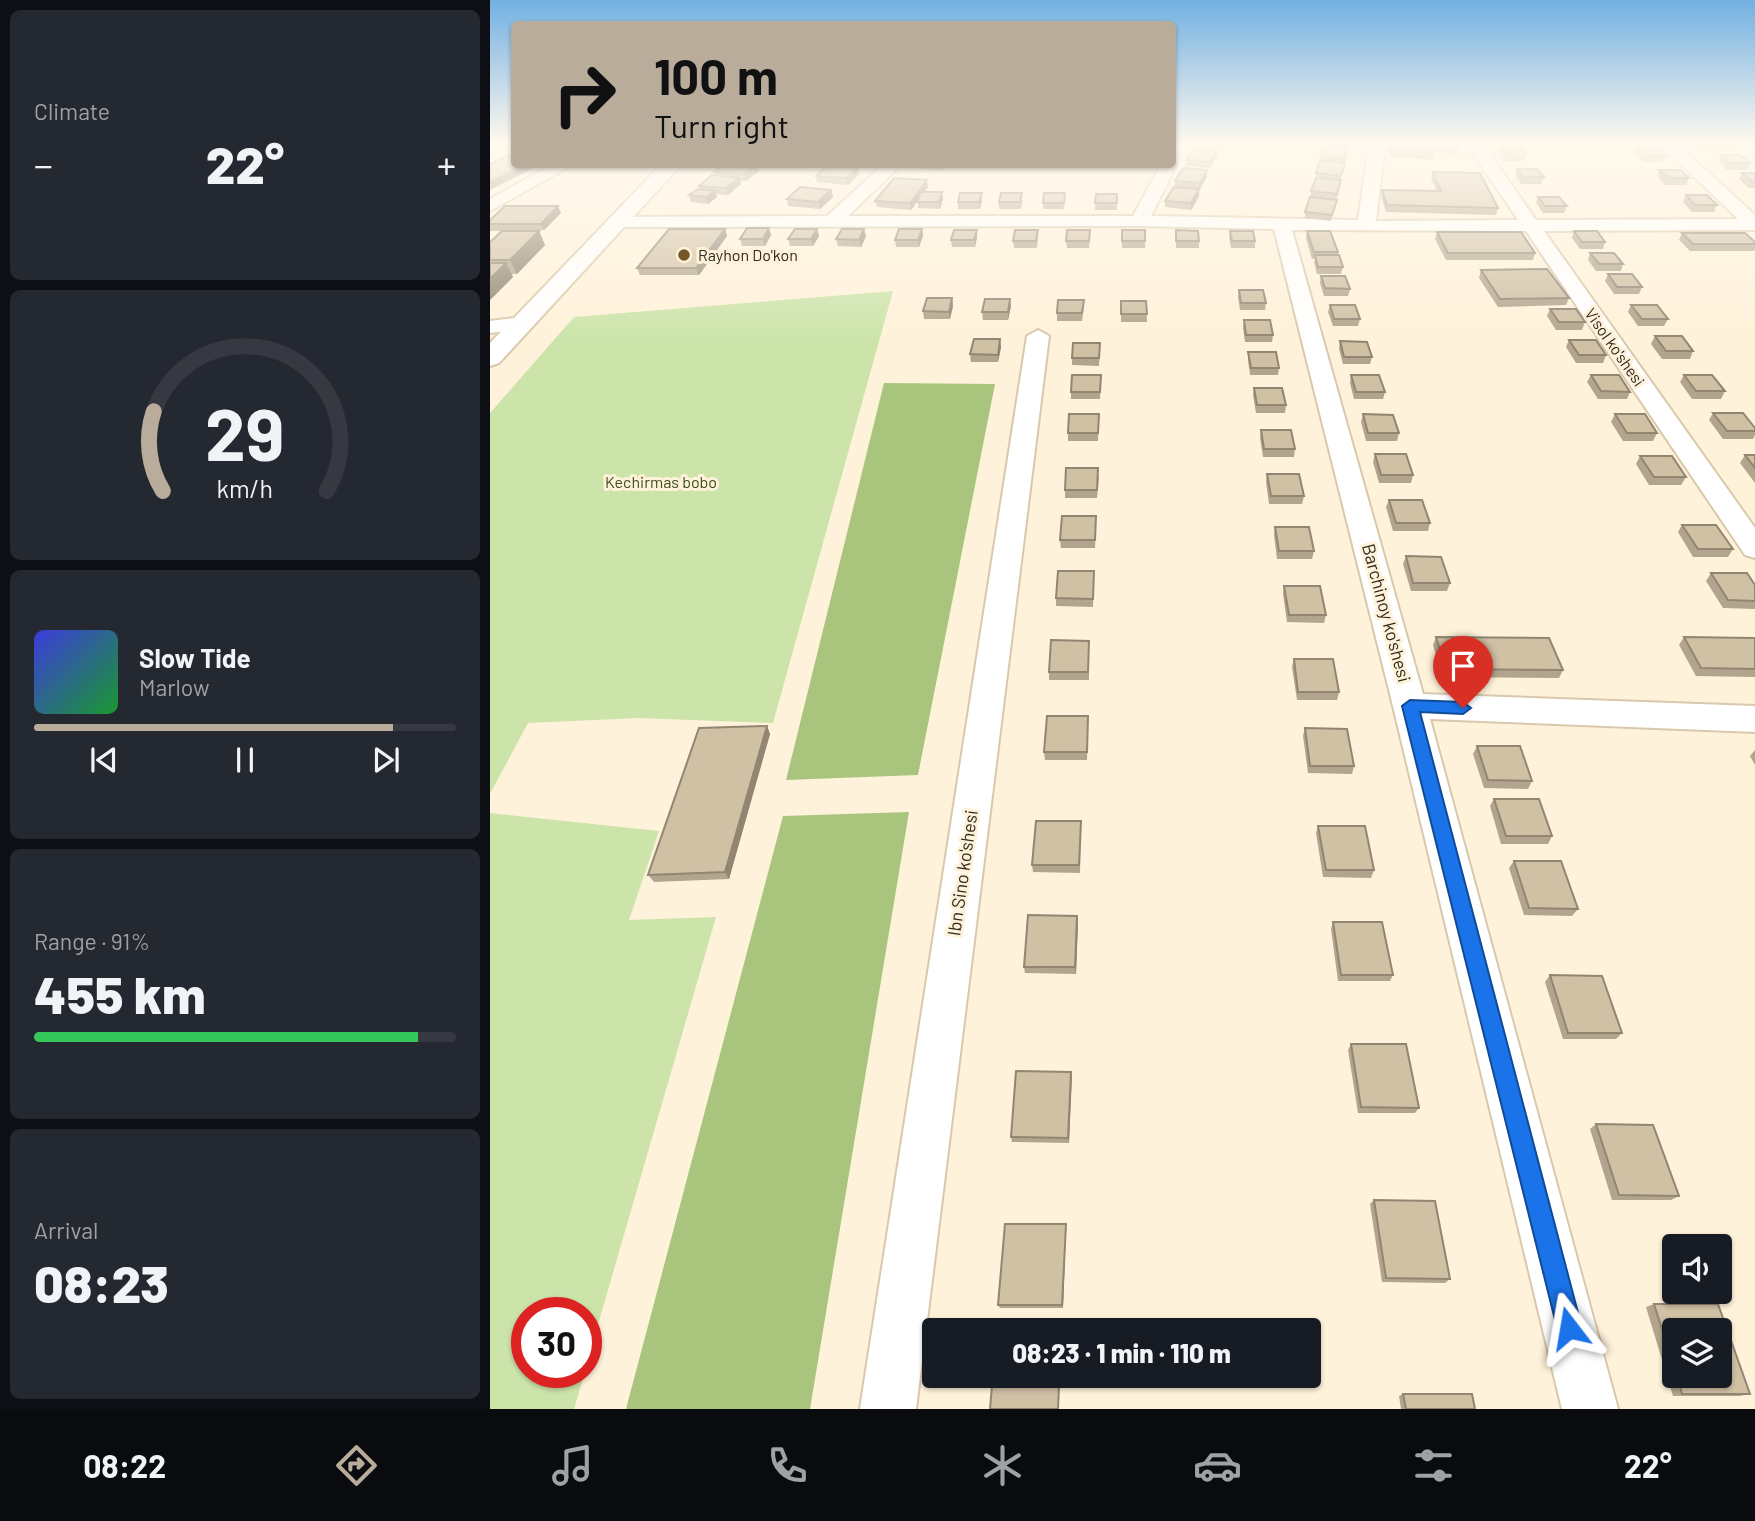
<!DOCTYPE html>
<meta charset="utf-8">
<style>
:root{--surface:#171b24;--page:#242831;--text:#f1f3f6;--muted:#9ea1a6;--line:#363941;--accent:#b9ac9b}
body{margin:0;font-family:Barlow,sans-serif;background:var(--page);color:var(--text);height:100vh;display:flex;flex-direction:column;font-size:26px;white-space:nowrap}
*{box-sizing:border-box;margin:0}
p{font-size:23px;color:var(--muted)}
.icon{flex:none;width:38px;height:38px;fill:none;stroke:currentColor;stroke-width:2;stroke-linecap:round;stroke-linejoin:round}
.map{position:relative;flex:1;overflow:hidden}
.panel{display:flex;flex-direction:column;gap:10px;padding:10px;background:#0d0f14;width:490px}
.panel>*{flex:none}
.top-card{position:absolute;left:21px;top:21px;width:665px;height:147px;border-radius:7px;box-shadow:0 2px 5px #0004;background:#b9ac9b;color:#111;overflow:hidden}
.fabs{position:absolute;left:1172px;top:1234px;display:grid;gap:14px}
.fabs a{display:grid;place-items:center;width:70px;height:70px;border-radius:7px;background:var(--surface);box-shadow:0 2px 5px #0004;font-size:35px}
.speed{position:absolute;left:21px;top:1297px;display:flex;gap:14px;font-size:35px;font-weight:700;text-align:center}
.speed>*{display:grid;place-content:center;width:91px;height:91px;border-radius:50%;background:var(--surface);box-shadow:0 2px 5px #0004;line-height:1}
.speed .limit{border:10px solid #d22;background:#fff;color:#111}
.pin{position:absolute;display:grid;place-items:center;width:60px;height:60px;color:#fff;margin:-72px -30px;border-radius:50% 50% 50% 0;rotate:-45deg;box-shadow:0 0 7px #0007}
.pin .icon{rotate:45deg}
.me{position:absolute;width:77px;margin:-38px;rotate:346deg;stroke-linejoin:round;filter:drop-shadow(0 0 5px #0008)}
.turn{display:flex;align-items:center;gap:24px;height:147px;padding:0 28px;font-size:32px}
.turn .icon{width:91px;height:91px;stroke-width:2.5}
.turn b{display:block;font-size:49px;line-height:60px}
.big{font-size:52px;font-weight:800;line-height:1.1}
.panel .card{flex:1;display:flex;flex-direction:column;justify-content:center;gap:10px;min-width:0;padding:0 24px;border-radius:10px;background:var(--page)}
.panel .dial{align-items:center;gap:0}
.dial svg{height:182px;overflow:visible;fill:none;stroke:var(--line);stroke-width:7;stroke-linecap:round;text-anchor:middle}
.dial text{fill:var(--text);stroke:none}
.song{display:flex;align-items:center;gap:21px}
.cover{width:84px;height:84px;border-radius:10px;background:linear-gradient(135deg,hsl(240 70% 55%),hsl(130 70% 35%))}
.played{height:7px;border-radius:4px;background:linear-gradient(90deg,var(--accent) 85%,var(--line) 85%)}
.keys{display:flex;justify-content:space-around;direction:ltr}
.heat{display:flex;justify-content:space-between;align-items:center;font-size:38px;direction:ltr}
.charge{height:10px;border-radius:5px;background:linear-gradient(90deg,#34c759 91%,var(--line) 0)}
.trip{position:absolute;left:432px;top:1318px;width:399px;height:70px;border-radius:7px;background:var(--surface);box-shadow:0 2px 5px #0004;font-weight:800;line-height:70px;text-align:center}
.tabs{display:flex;height:112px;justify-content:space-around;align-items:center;background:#090b0e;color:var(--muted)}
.tabs .icon{width:49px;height:49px}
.tabs .active{color:var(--accent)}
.tabs b{font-size:32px;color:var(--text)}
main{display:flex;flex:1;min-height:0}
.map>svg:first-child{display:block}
.green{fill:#cce4aa}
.forest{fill:#a9c57d}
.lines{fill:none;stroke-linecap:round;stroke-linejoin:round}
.minor-casing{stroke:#d9c9ac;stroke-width:4}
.primary-casing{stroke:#d9c9ac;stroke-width:4}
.minor{fill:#fff;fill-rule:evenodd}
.primary{fill:#fff;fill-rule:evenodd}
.wall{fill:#b3a58d;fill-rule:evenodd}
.shaded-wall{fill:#928673}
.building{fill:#d0c0a4;stroke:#928673;stroke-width:2}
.route{fill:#1a73e8;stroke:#114b97;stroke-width:2}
.poi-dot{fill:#75562b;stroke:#fff2da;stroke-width:2.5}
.labels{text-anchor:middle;stroke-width:6;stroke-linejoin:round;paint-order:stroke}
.far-poi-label{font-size:16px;fill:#2f291e;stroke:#fff2da;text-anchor:start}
.far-street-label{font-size:16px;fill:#2f291e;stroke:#fff2da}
.far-park-label{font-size:16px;fill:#3c4e1b;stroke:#fff2da}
.street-label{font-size:18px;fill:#2f291e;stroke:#fff2da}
</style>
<main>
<section class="panel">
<div class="card"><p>Climate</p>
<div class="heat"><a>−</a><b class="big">22°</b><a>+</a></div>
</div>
<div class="card dial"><svg viewBox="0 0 100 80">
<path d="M14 69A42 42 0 1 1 86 69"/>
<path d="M14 69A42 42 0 0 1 10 34" stroke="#b9ac9b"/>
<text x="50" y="56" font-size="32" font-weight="700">29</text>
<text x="50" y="72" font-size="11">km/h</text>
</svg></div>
<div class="card">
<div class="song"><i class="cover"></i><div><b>Slow Tide</b><p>Marlow</p></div></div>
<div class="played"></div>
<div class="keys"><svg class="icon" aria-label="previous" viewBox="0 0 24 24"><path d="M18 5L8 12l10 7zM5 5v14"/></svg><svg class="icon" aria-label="pause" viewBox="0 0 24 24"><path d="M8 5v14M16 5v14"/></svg><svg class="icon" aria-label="next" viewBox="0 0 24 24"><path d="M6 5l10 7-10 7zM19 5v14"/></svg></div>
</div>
<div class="card"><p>Range · 91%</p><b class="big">455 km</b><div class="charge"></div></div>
<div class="card"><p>Arrival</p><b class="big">08:23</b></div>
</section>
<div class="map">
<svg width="1265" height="1409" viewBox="0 0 1265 1409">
<rect width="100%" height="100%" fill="#fff2da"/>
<path class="green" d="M403,291L283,723L148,718L38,723L0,794V413L84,317Z
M0,813L169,831L139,920L226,917L96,1366V1312H37V1372H95L84,1409H0Z"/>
<path class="forest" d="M394,383L505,384L428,775L296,780Z
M419,812L320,1409H136L293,816Z"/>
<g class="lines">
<defs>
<path id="minor" d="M879,144H895L886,221L1028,220L977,144H993L1046,220L1248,219L1170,144H1187L1265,215V230L1054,231L1265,528V558L1255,555L1036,231L802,230L933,694L1265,706V732L940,719L1128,1409H1072L903,706L784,229L649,226L126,227L117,222L126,217L337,216L394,164H412L358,216H643L671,164H682V160L687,164L661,216L868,220Z
M63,164H84L0,211V199Z
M32,317L43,323L40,328L0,333V321Z
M548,330L559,336L426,1409H370L537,336Z"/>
<path id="primary" d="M172,164H192L9,363L0,366V343Z"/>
</defs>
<use href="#minor" class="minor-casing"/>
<use href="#primary" class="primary-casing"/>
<use href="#minor" class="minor"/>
<use href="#primary" class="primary"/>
</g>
<path class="wall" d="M705,144H735L731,151L727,150V156L720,168L696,166V160L705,148Z
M835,144H858L854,169L850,180V187L841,221L815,218V212L825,180L826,173L831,161Z
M900,144H968V147L967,154L944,152L943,160L899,156Z
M1002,144H1023L1022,145H1003Z
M1205,144H1246L1243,151H1213Z
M1011,147L1036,154L1034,161H1014L1009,153Z
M1148,148L1175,156L1173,162H1153L1145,154Z
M1231,155L1260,163L1257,170H1237L1228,161Z
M89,164H141L139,166Z
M268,164L269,171L256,181H250L251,184L238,195L226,194L227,197L218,204L201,202L199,195L210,189L209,186L225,176L224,172Z
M427,164H458L452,171L428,168Z
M1027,169L1054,177L1051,184H1031L1025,175Z
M717,170V177L709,190V196L701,210L675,207V201L685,187V181Z
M1169,170L1199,178L1196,185H1175L1167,176Z
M943,172L1008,208L1006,215L896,212L891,196L892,190L947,191L941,179Z
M1252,173H1265V188H1259L1249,179Z
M369,174L358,185L327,182L326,176Z
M438,187L434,192L453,199L450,209L428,208V200L421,210L387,207L385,201Z
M341,190L343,197L330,209L298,206L297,199Z
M492,193V200L490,209H468V202Z
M575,193L574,209H553V203Z
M606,194H627V210H605Z
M1196,195L1227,205L1224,212H1202L1193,202Z
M1048,197L1077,206L1074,213H1053L1046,203Z
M533,200L531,209H509V202Z
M68,206L71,213L54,230L0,231V220Z
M279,228L281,235L275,246H252L250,239Z
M235,229L237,236L209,275H150L147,268Z
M327,229L329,236L323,246H300L298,239Z
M432,229L433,236L429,247H406L405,240Z
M632,230H655V248H632Z
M686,230L709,241V248H686Z
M49,231L55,245L27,274H22L23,277L0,300V242Z
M740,231L765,241V248H741L739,238Z
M817,231L848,252L847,255L853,267L851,274H827L824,262L825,259H822L816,238Z
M1084,231L1115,242L1113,249H1090L1082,238Z
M947,232L1045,253L1043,260H956L945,239Z
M1192,233L1265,242V248L1264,251H1200L1189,240Z
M376,236L371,247L348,246L346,239Z
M487,237L485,247H462L461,240Z
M548,237L547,248H524L523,241Z
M600,237L599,248H577L576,241Z
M1100,253L1133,264L1131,271H1106L1098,260Z
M991,270L1079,298L1076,305L1008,307L989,278Z
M1118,274L1152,287L1149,294H1124L1115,281Z
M831,276L860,289L858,296H834L830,283Z
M749,290L776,303L775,310H750L748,297Z
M462,298L463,306L460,319H434L433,311Z
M631,301H656L657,322H631Z
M840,305L870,319L868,326H843L838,312Z
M1141,305L1178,319L1174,326H1148L1138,312Z
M521,306L518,320H493L492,312Z
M594,307L592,321H567V313Z
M1060,309L1095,322L1092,330H1066L1057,316Z
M754,320L783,335L782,342H755L753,328Z
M1165,336L1203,351L1200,359H1172L1161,344Z
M1079,340L1116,355L1113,363H1086L1076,347Z
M850,341L882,357L880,364H853L849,349Z
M511,347L508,362H481L480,354Z
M610,350L609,366L582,365V358Z
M758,352L789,368L788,375H760L758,360Z
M861,375L895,392L893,399H864L860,383Z
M1101,375L1140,392L1137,399H1108L1097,382Z
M1194,375L1235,391L1231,399H1202L1190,382Z
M611,382L610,399H581V392Z
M764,388L796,405L795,413H766L763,395Z
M1223,413L1265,428V435L1263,439H1233L1219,420Z
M609,414L608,441H578V433Z
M873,414L909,433L907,441H876L871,422Z
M1125,414L1167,433L1163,441H1133L1121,422Z
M771,430L805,449L804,457H773L770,438Z
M885,454L923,475L921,483H889L883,462Z
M1255,455H1265V483L1250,463Z
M1150,456L1196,477L1191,485H1159L1146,464Z
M777,474L814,496L812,504H779L776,482Z
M609,476L607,498H575V490Z
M899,500L940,523L938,531H903L896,507Z
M606,524L605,548H571L570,540Z
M1192,525L1243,549L1238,557H1203L1188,532Z
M785,527L824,551L822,559H787L784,535Z
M916,556L960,583L957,591H921L913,564Z
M1221,573L1265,585V609L1233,608L1216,581Z
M604,579L603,607L566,606V598Z
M794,586L836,615L834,623L797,622L793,594Z
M946,637L1073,670L1069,678L953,677L943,645Z
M1194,637L1265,638V677L1206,676L1189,645Z
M599,641V680H559V672Z
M804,659L849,692L847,700H807L802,667Z
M598,724L597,760H555L554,752Z
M277,726L280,734L239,879L164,882L158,875Z
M815,728L864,766L862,774L818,773L813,736Z
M987,746L1042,781L1038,789L994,788L983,754Z
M1265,750V765L1260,756Z
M1004,799L1062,836L1058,844H1011L1000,806Z
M828,826L884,870L881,878L833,877L826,833Z
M591,828L590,873L543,872L542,865Z
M1024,861L1088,909L1082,916L1034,915L1019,868Z
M588,922L586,974L535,973L534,967Z
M843,922L903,975L900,981H848L841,929Z
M1060,975L1132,1033L1126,1039H1073L1055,982Z
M861,1044L929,1108L925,1113H868L858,1050Z
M581,1072L579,1143L522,1142L521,1137Z
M1106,1124L1189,1196L1181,1200H1122L1100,1129Z
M884,1200L960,1279L955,1283L892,1282L880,1204Z
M576,1224V1228L573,1308H510L508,1305Z
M1164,1304L1260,1394L1250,1396H1183L1156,1307ZM1185,1330L1230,1376H1185Z
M913,1394L985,1409H911L909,1396Z"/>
<path class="shaded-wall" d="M727,150V156L720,168V162Z
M36,164H49L50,165L0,190V182Z
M268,164L269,171L256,181L254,175Z
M451,164H458L452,171Z
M368,168L369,174L358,185L356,178Z
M717,170V177L709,190L710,183Z
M249,178L251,184L238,195L236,188Z
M437,180L438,187L421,210L420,203Z
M709,189V196L701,210V203Z
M341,190L343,197L330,209L328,202Z
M225,191L227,197L218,204L216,197Z
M452,192L453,199L450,209L449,202Z
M492,193V200L490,209L489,202Z
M68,206L71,213L54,230L51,224Z
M279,228L281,235L275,246L273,239Z
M235,229L237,236L209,275L206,268Z
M327,229L329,236L323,246L321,239Z
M374,229L376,236L371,247L369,240Z
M432,229L433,236L429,247L428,240Z
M487,230V237L485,247L484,240Z
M49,231L55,245L27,274L20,260Z
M16,263L23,277L0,300V279Z
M462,298L463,306L460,319L459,312Z
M520,299L521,306L518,320V312Z
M510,339L511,347L508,362V355Z
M277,726L280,734L239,879L235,872Z
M587,916L588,922L586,974L585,967Z
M581,1072L582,1077L579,1143L578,1138Z
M576,1224V1228L573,1308L572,1305Z"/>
<path class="building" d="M835,144H858L855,159L831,157Z
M900,144H968V147L944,146V153L900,150Z
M704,147L727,150L720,162L696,160Z
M1011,147H1030L1036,154H1016Z
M1148,148H1167L1175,156H1156Z
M18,155L24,156V164H36L0,182V164Z
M1231,155H1250L1260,163H1240Z
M830,160L855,163L851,176L826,173Z
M233,164H267L254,175L224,172Z
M338,165L368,168L356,178L326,176Z
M693,168L717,170L710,183L685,181Z
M1027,169H1047L1054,177H1033Z
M1169,170H1190L1199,178H1178Z
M943,172L990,173L1008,208L897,205L892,190L951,191Z
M1252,173H1265V181H1262Z
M222,175L249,178L236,188L209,186Z
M404,178L437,180L420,203L385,201Z
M826,178L851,180L847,194L821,191Z
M310,187L341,190L328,202L297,199Z
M684,187L709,189L701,203L675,201Z
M208,189L225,191L216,197L199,195Z
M431,192H452L449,202H427Z
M470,193H492L489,202H468Z
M511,193H532L530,202H509Z
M554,193H575L574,203H553Z
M606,194H627V203H605Z
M1196,195H1217L1227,205H1205Z
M820,197L847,200L842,215L815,212Z
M1048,197H1069L1077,206H1055Z
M15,206H68L51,224H0V220Z
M257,228H279L273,239H250Z
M179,229H235L206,268H147Z
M305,229H327L321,239H298Z
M352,229H374L369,240L346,239Z
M409,229H432L428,240H405Z
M464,230H487L484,240H461Z
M525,230H548L546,241H523Z
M577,230H600L599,241H576Z
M632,230H655V241H632Z
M686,230L708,231L709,241H686Z
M12,231H49L20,260H0V242Z
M740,231H763L765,241H742Z
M817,231H840L848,252H824Z
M1084,231H1107L1115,242H1092Z
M947,232H1031L1045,253H958Z
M1192,233H1255L1265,242V244H1203Z
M1100,253H1124L1133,264H1109Z
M825,255H849L853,267H828Z
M0,263H16L0,279Z
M1057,269L1079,298L1010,299L991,270Z
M1118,274H1142L1152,287H1127Z
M831,276H855L860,289L835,288Z
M749,290H773L776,303H751Z
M437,298H462L459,312L433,311Z
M495,299H520L518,312H492Z
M568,300H594L592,313H567Z
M631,301H656L657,314H631Z
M840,305H865L870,319H844Z
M1141,305H1167L1178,319H1152Z
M1060,309H1086L1095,322H1069Z
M754,320H780L783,335H756Z
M1165,336H1192L1203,351H1176Z
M484,339H510L508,355L480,354Z
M1079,340H1106L1116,355H1089Z
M850,341L877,342L882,357H854Z
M583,343H610L609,358H582Z
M758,352H786L789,368H761Z
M582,375H611L610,392H581Z
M861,375H889L895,392H866Z
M1101,375H1129L1140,392L1111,391Z
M1194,375H1222L1235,391H1206Z
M764,388H792L796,405H767Z
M1223,413H1253L1265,428V431H1237Z
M579,414H609L608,433H578Z
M873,414L903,415L909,433H878Z
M1125,414H1155L1167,433H1137Z
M771,430H801L805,449H774Z
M885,454H916L923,475H891Z
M1255,455H1265V468Z
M1150,456H1182L1196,477H1164Z
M576,468H608L607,490H575Z
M777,474H809L814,496H781Z
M899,500H932L940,523H906Z
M572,516H606L605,540H570Z
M1192,525H1226L1243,549H1208Z
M785,527H819L824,551H789Z
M916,556L951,557L960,583H923Z
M568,571H604L603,599L566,598Z
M1221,573H1257L1265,585V601L1238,600Z
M794,586H830L836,615H799Z
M946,637L1059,638L1073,670L956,669Z
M1194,637L1265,638V669L1211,668Z
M561,640L599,641L598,672H559Z
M804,659H843L849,692H808Z
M557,716H598L597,752H554Z
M277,726L235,872L158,875L209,728Z
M815,728L857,729L864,766H820Z
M987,746H1030L1042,781L998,780Z
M1004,799H1049L1062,836H1016Z
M546,821H591L589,865H542Z
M828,826H875L884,870H836Z
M1024,861H1071L1088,909L1039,908Z
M538,915L587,916L585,967H534Z
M843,922H892L903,975H851Z
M1060,975L1112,976L1132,1033H1078Z
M861,1044H916L929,1108L871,1107Z
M526,1071L581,1072L578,1138L521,1137Z
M1106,1124L1163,1125L1189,1196L1129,1195Z
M884,1200L945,1201L960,1279L896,1278Z
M515,1224H576L572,1305H508Z
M1164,1304H1228L1260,1394H1192L1187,1376H1230V1330H1185V1370Z
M502,1386H569L568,1409H500Z
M913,1394H982L985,1409H916Z"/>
<linearGradient id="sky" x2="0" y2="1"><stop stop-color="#72b0e2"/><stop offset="0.42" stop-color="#fff9ee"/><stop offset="1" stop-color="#fff9ee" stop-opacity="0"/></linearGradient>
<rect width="1265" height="341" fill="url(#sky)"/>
<path class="route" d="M920,700L973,702L981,708L973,714L930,712L1092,1328L1088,1337L1079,1341L1070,1337L1067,1328L912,706Z"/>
<circle class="poi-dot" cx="194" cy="255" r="7"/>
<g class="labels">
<g class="far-poi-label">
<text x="208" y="261">Rayhon Do'kon</text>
</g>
<g class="far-street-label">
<text transform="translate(1125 347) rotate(55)" y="6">Visol ko'shesi</text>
</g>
<g class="far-park-label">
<text x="171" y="488">Kechirmas bobo</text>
</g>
<g class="street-label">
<text transform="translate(896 613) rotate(75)" y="6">Barchinoy ko'shesi</text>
<text transform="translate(473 873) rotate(-82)" y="6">Ibn Sino ko'shesi</text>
</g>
</g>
</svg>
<div class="fabs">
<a><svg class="icon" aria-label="sound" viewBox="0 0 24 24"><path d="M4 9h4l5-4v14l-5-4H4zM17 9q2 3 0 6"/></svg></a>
<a><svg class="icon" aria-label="layers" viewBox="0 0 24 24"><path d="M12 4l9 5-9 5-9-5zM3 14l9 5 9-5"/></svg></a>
</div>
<div class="speed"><div class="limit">30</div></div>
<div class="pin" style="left:973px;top:708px;background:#d93025"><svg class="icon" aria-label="arrive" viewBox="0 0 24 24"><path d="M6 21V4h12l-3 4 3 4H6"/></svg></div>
<svg class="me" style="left:1079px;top:1328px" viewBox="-20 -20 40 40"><path d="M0-17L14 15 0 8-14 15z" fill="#1a73e8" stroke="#fff" stroke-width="4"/></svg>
<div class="trip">08:23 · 1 min · 110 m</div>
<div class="top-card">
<div class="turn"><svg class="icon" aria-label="right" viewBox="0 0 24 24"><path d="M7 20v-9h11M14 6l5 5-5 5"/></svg><div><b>100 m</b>Turn right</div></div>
</div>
</div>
</main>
<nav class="tabs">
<b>08:22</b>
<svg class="icon active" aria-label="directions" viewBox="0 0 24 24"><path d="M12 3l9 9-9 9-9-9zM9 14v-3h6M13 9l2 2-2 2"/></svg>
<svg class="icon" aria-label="music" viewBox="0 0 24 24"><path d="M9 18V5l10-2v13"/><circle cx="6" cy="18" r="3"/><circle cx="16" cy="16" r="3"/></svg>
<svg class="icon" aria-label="phone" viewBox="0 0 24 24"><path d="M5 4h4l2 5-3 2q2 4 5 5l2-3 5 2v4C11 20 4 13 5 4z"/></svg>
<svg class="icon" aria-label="climate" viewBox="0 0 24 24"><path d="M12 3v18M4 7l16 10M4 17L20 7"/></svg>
<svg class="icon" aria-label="car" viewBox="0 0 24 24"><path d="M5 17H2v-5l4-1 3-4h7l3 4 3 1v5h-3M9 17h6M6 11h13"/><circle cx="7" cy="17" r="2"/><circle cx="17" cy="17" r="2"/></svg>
<svg class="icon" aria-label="filters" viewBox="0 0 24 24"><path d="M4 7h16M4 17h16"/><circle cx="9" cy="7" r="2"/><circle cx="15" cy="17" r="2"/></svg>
<b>22°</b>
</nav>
